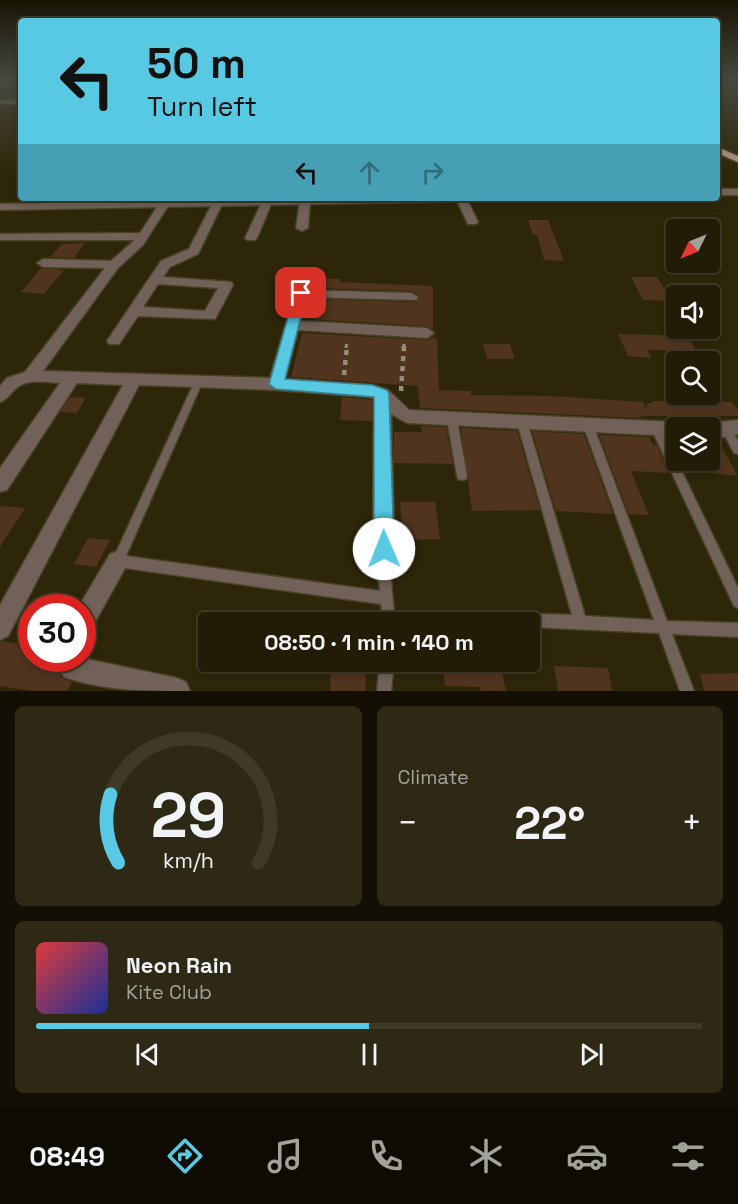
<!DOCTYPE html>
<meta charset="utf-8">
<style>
:root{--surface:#221c07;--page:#2e2915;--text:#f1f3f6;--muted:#a2a19b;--line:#3f3a28;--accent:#58c9e3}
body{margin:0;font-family:"Space Grotesk",sans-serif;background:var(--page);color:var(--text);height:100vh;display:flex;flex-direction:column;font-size:22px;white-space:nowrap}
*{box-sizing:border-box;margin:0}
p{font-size:20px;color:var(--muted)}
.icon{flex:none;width:33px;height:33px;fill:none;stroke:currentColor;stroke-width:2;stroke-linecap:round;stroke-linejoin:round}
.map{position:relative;height:691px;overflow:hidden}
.details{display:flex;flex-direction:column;gap:15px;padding:15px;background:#130f04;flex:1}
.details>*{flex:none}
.banner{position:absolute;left:18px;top:18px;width:702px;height:183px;border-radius:6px;box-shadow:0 3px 9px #0003,0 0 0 2px var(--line);background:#58c9e3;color:#111;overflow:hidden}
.needle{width:39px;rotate:227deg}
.tools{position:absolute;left:666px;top:219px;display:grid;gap:12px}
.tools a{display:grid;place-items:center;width:54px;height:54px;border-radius:6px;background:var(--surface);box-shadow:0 3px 9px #0003,0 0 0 2px var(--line);font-size:30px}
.speed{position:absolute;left:18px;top:594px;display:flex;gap:12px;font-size:30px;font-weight:700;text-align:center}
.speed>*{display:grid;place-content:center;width:78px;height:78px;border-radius:50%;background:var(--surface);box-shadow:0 3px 9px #0003,0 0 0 2px var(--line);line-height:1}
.speed .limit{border:9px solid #d22;background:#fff;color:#111}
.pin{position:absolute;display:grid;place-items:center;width:51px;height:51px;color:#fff;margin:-26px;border-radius:12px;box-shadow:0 3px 9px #0006}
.me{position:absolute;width:66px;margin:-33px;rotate:359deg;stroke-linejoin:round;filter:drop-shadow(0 0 4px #0008)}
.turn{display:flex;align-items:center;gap:21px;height:126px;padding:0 30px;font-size:27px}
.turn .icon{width:78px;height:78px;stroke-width:2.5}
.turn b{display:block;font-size:42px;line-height:51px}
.lanes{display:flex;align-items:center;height:57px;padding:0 30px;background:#0003;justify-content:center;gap:30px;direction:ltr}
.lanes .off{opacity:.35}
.big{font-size:45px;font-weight:700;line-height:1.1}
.details .card{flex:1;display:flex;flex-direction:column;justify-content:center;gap:9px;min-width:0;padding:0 21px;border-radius:9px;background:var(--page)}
.details .dial{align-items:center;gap:0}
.dial svg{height:156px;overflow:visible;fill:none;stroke:var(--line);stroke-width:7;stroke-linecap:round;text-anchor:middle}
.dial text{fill:var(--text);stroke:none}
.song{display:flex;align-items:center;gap:18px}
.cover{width:72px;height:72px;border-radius:9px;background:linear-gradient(135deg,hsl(0 70% 55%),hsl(230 70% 35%))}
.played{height:6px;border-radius:3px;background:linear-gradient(90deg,var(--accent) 50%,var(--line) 50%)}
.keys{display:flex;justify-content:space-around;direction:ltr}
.heat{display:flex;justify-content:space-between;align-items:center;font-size:33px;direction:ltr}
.details .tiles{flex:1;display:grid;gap:15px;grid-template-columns:1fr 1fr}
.card:last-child{grid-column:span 2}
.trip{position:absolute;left:198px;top:612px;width:342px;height:60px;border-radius:6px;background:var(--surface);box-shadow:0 3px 9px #0003,0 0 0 2px var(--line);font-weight:700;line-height:60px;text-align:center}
.tab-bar{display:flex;height:96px;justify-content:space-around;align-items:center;background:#0e0b03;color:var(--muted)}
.tab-bar .icon{width:42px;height:42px}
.tab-bar .active{color:var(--accent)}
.tab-bar b{font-size:27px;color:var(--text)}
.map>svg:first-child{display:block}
.building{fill:#51341e}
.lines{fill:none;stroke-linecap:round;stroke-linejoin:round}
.service-casing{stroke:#494227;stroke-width:3}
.minor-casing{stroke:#494227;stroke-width:3}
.tertiary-casing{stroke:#494227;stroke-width:3}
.primary-casing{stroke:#494227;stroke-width:3}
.path-far1{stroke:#958f79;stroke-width:3;stroke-dasharray:4 4;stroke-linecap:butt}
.path{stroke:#958f79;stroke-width:4.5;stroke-dasharray:5 5;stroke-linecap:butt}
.service{fill:#716159;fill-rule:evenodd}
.minor{fill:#716159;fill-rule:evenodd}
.tertiary{fill:#716159;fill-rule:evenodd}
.primary{fill:#bb9b8a;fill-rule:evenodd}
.route{fill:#58c9e3;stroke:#398394;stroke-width:1.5}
</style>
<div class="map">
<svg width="738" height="691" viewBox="0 0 738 691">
<rect width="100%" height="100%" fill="#2e2609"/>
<path class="building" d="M528,220H548L564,261L544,260L537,235H533Z
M85,243L74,258L50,257L62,244Z
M41,268L64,270L44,294L21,292Z
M631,277H657L672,301L643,300Z
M318,278L340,279V282L433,286V329L427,326L308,319L313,299L416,302L420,296L411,291L316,288Z
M302,333L427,340L433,337L437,339L439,390L471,391V395L550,396L643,402L647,410V403H653L652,401L732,402L738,410V416H641V418L420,408L418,386L291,377Z
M618,334L687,336L696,350H648L651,358L628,356Z
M483,344H510L515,359H487Z
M70,397L86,398L77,413L60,412Z
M342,397L372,400V421L340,420Z
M421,426L446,427L453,464L394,463V432H422Z
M461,428L517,431L540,510L472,511Z
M532,431L584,434L613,514L556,511Z
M599,435L649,437L653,445H657L669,473L631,471L649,515L629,514Z
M710,445L721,446L738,476L710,473Z
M400,502H435L440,539L403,540Z
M0,506L25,508L0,547Z
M88,538L110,540L96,567L74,564Z
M3,641L32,646V658L55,664L62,678L72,682L67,691H32L0,686V642Z
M442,662H500L506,691H481L480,687L445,686Z
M331,666H365L366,691H330Z
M554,666L608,668L612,691H558Z
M738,673V691H704L700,674Z"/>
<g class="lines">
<defs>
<path id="service" d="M198,380L201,381L202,383L126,556L380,591L378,571L380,567L384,565L388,567L390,571L395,622H383L381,604L118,567L114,565L112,561L114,557L194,383L195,381Z
M452,416L455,417L457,420L467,476L466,479L462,480L458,479L457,476L447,420L449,417Z
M522,418L525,419L527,422L585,616L654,620L583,425L585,422L588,421L591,422L593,425L667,621L738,623V637L672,634L694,691H680L659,633L530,627V622H427L428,617L433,616L509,613L572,615L517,422L519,419Z
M656,424L659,425L661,428L738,588V608L734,606L651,428L653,425Z
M727,426L730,427L738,441V454L734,453L722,430L724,427Z
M380,662H394L391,691H377Z"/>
<path id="minor" d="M8,78H16L0,88V83Z
M0,100H21V104H0Z
M215,198H225L198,254L170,267L163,277L231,282L233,285L215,319L138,316L119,344H109L107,341L161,261L189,249ZM158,284L218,288L205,311L143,307Z
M306,198L310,201L308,228L302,231L296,228L300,201Z
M456,198H466L478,222L476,224H468Z
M263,200L272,202L257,238L255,240H247L245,238Z
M163,203L168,206L143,245L118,268L43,371L270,378L296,290L411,293L418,297L416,300L307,297L300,321L427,328L434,333L427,338L298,330L285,379L372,385L388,390L409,410L676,422L684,428H676V436L407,423L391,414L395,571L392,579L384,582L376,579L373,571L374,399L370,397L276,390L139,385L8,636L0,640V605L123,385L77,383L7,490L0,492V468L60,383C47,382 31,379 19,386C11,391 9,399 0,402V386L7,378L25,372L105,268L43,267L37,263L43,259L111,261L135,240H0V234L140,233L159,204Z
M738,420V434L727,437H710V428H703L710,423Z
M118,551L126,554L129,561L90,631L82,635V608H78L110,554Z
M55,658H82L177,678L186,682L190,691C147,691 104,691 64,677Z"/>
<path id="tertiary" d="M717,189H738V195H717Z
M308,198H480L475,201L0,210V204Z"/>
<path id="primary" d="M717,147L738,156V162L717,153Z"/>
</defs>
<use href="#service" class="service-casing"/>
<use href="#minor" class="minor-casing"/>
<use href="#tertiary" class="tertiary-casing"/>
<use href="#primary" class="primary-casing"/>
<path class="path-far1" d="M346,348L347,341
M404,348V344"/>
<path class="path" d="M344,375L347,346
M401,391L404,346"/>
<use href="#service" class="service"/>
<use href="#minor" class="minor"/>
<use href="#tertiary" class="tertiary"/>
<use href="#primary" class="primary"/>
</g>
<linearGradient id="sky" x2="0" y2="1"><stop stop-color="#191505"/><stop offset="0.45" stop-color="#46473e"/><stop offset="1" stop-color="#46473e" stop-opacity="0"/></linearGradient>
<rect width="738" height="175" fill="url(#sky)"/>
<path class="route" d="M301,289L307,293L285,379L372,385L387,390L389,394L394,549L391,555L384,558L377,555L374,549V397L276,389L269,384L295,293Z"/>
</svg>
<div class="tools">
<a><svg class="needle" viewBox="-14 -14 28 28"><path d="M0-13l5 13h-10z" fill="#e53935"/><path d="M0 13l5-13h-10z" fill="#a2a19b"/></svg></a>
<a><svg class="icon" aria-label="sound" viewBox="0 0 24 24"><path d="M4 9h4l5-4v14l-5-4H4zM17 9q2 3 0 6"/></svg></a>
<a><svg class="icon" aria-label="search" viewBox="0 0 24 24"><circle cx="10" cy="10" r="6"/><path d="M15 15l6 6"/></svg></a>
<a><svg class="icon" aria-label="layers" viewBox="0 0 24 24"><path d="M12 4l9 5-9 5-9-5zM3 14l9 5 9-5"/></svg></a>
</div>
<div class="speed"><div class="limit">30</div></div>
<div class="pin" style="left:301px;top:293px;background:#d93025"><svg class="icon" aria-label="arrive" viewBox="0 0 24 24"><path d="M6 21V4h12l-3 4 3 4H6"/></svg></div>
<svg class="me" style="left:384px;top:549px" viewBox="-20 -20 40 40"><circle r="19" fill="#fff"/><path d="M0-13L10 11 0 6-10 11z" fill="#58c9e3"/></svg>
<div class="trip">08:50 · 1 min · 140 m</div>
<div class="banner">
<div class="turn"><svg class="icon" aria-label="left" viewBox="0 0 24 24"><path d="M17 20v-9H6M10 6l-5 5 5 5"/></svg><div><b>50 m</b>Turn left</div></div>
<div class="lanes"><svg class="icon" aria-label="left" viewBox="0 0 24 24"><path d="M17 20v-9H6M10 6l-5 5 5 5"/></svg><svg class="icon off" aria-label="ahead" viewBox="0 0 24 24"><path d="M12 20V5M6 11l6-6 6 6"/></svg><svg class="icon off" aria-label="right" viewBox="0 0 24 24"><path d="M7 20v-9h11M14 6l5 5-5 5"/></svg></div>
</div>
</div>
<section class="details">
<div class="tiles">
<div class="card dial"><svg viewBox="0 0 100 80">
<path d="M14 69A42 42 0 1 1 86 69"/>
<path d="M14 69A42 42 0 0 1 10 34" stroke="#58c9e3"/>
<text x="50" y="56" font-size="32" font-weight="700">29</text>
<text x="50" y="72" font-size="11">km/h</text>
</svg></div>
<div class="card"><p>Climate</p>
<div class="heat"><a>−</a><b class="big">22°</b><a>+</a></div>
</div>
<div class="card">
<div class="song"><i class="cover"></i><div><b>Neon Rain</b><p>Kite Club</p></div></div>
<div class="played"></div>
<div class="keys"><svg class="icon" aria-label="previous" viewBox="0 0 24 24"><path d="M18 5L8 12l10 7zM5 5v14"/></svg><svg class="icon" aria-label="pause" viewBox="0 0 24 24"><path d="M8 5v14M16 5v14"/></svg><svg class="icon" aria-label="next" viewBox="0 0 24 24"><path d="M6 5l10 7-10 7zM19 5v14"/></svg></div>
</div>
</div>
</section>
<nav class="tab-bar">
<b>08:49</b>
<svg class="icon active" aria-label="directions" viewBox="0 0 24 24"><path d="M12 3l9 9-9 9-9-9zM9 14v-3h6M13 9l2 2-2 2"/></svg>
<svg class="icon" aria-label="music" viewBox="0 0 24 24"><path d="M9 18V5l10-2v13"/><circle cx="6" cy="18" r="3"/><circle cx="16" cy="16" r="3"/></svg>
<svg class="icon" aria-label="phone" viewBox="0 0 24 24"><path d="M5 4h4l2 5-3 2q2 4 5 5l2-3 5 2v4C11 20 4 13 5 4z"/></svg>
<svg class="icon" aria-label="climate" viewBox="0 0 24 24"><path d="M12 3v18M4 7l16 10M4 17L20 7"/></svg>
<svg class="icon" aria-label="car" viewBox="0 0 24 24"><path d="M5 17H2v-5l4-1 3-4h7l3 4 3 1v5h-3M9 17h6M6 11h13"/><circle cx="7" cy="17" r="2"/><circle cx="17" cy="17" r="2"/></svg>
<svg class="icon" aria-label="filters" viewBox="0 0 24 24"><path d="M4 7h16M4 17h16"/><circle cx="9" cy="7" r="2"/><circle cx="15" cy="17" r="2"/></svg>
</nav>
